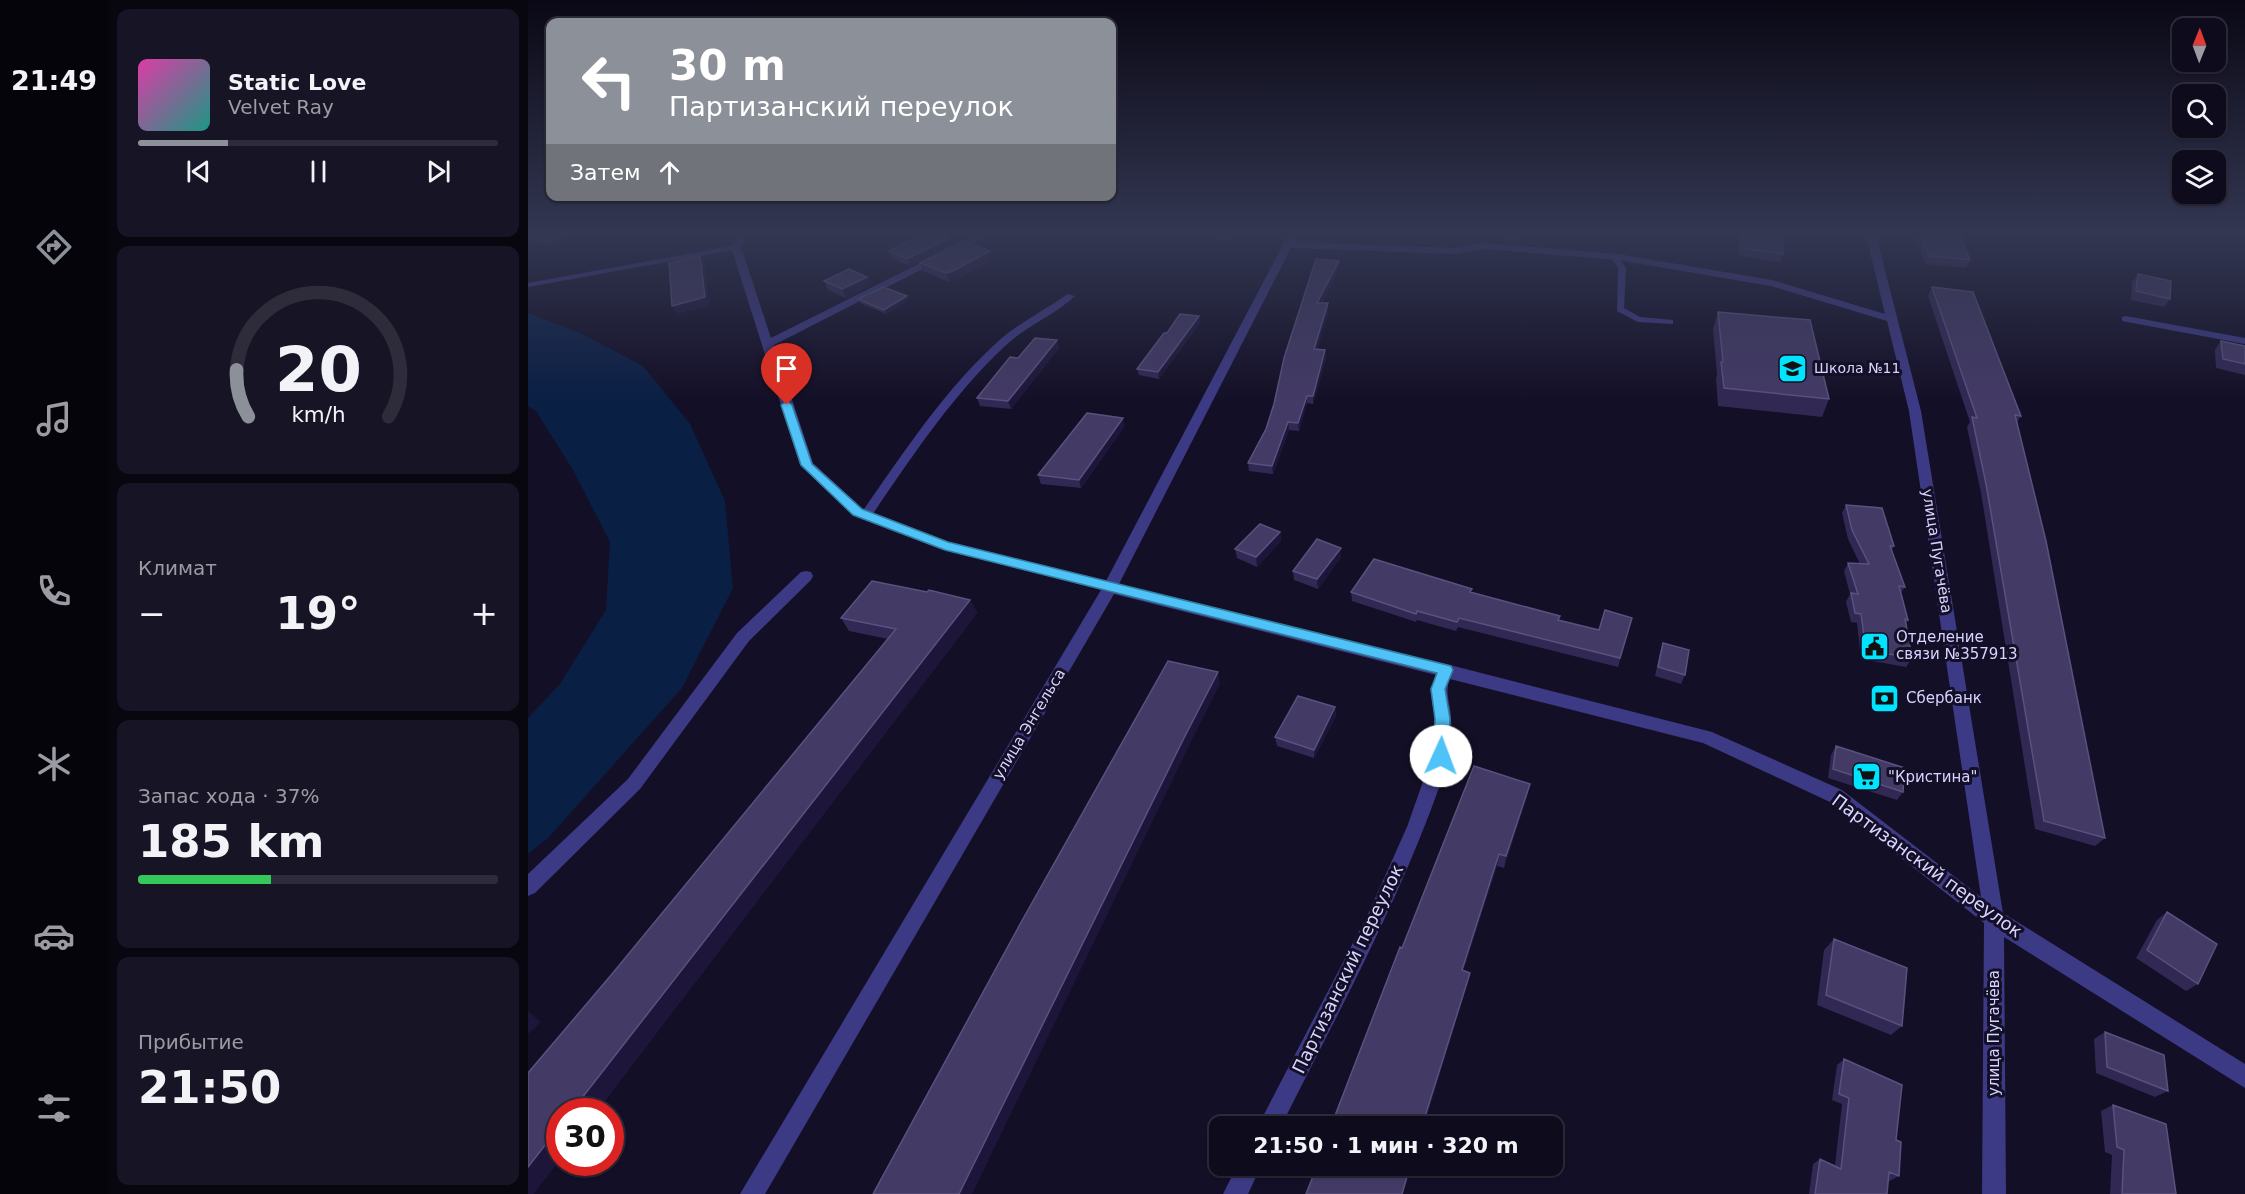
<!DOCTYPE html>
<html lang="ru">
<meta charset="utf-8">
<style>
:root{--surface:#0e0b1c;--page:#171425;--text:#f1f3f6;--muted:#9b9ba3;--line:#2e2b3b;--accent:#8c9099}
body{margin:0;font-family:"DejaVu Sans",sans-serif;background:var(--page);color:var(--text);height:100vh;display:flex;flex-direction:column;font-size:22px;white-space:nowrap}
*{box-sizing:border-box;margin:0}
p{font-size:20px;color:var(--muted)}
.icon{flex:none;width:33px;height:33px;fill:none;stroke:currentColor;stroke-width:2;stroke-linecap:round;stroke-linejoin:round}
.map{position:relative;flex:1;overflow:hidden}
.side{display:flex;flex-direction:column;gap:9px;padding:9px;background:#08060f;width:420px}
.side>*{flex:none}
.guide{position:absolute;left:18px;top:18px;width:570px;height:183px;border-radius:12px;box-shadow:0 2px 4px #0004,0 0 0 2px var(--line);background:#8c9099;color:#fff;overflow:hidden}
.needle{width:39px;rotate:1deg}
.controls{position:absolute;left:1644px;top:18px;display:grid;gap:12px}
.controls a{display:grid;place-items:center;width:54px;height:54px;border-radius:12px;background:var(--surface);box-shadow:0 2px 4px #0004,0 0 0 2px var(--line);font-size:30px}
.speed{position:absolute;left:18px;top:1098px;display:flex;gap:12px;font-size:30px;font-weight:700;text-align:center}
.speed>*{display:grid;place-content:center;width:78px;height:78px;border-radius:50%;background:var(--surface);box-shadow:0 2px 4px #0004,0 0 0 2px var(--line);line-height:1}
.speed .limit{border:9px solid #d22;background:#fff;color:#111}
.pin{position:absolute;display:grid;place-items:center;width:51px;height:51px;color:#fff;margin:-62px -26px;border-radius:50% 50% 50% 0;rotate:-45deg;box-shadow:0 0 6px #0007}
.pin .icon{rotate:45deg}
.me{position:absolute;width:66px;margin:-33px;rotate:2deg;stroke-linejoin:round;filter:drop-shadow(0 0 4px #0008)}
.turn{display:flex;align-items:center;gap:21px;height:126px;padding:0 24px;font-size:27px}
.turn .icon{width:78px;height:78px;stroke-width:2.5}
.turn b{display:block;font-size:42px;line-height:51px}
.then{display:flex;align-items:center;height:57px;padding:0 24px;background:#0003;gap:12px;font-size:22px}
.big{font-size:45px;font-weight:600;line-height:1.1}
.side .card{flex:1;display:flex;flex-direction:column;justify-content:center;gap:9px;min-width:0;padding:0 21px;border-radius:12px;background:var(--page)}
.side .dial{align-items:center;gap:0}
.dial svg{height:156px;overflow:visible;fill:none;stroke:var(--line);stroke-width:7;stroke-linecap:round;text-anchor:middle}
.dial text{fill:var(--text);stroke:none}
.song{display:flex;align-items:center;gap:18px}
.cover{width:72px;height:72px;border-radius:9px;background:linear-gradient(135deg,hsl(320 70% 55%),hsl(170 70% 35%))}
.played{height:6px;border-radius:3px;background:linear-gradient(90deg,var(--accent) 25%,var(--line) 25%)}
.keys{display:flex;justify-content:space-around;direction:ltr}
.heat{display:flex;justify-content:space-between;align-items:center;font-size:33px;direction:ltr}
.charge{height:9px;border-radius:4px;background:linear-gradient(90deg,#34c759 37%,var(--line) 0)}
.trip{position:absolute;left:681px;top:1116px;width:354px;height:60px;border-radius:12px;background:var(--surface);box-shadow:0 2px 4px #0004,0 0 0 2px var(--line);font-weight:600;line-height:60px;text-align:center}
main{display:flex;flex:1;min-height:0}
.dock{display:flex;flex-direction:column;width:108px;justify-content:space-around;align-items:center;background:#06040b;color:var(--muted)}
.dock .icon{width:42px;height:42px}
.dock .current{color:var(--accent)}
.dock b{font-size:27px;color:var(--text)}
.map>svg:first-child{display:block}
.water{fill:#0a1f44}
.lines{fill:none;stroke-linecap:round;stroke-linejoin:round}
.lane{fill:#3d3a85;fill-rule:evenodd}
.street{fill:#3d3a85;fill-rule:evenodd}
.wall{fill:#312854}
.shaded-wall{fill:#1d163a}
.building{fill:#433a66;stroke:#5a527e;stroke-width:1.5}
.route{fill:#4fc3f7;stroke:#337fa1;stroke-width:1.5}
.labels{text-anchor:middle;stroke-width:6;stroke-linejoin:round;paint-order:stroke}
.far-poi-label{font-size:14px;fill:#d9d4ff;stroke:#130f26;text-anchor:start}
.street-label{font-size:15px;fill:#d9d4ff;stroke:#130f26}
.poi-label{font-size:15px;fill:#d9d4ff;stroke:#130f26;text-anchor:start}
.near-street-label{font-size:18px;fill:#d9d4ff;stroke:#130f26}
</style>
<main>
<nav class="dock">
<b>21:49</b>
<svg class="icon current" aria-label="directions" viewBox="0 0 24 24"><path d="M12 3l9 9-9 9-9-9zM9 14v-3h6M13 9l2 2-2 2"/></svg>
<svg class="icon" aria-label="music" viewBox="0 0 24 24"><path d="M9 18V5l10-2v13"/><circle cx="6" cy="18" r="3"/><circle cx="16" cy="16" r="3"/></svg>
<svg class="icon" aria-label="phone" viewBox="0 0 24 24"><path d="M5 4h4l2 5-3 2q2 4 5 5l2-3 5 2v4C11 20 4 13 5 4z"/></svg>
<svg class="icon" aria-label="climate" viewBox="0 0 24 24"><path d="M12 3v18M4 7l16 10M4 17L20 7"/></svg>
<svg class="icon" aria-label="car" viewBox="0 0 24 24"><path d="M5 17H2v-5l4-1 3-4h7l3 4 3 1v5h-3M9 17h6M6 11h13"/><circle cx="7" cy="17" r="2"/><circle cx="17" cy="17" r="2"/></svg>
<svg class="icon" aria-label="filters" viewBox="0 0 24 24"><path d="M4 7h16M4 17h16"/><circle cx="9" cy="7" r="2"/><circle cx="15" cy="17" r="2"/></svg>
</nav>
<section class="side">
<div class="card">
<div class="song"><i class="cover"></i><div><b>Static Love</b><p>Velvet Ray</p></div></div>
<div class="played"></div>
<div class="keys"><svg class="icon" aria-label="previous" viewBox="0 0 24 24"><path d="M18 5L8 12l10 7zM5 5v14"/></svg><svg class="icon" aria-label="pause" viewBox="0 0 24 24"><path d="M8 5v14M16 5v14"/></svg><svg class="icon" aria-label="next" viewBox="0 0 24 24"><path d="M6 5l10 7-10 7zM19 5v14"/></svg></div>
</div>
<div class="card dial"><svg viewBox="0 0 100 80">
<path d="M14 69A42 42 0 1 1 86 69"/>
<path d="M14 69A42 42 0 0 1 8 45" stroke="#8c9099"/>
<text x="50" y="56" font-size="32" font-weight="700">20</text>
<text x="50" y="72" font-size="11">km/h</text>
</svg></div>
<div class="card"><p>Климат</p>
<div class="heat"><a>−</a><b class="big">19°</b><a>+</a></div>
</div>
<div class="card"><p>Запас хода · 37%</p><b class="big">185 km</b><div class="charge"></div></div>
<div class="card"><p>Прибытие</p><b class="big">21:50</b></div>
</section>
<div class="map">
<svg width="1717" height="1194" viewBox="0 0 1717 1194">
<rect width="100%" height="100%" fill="#130f26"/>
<path class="water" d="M0,313L52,333L115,366L162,424L197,501L205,588L154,688L20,838L0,854V718L32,684L78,610L82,542L45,470L8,411L0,406Z"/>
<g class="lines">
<path class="lane" d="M208,245H211V249L0,287V283Z
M1087,255H1093V261L1098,268L1096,308L1112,317L1145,320V324L1110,322L1089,311L1090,268L1085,261Z
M540,294L547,296C526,316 497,326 476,347C423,397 383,458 342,518H334L332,515L334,512C376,452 419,386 475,337C495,321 518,309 540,294Z"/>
<path class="street" d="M209,235H219L213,247L243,338L448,235H461L246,345L285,463L335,509L421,542L578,581L760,235H770L766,242L928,248L955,243L1090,254L1244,280L1357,314L1338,235H1348L1393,411L1475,913L1717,1064V1088L1476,937L1478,1194H1454L1456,923L1302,802L1175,743L922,679C916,693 923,704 923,719C925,741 920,761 913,782C871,902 810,1013 753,1126H730L840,914L879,827L904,756L907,719L902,689L908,675L586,594L237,1194H212L573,590L412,549L325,515L272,465L203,247ZM763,248L928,254L955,249L1090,260L1243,286L1359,321L1381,411L1453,897L1314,790L1184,732L918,664L591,584Z
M1598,316L1717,338V344L1594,321V317Z
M278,571L283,572L285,576L283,580L221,641L112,789L7,893L0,896V874L100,779L209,633L273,572Z
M709,1166H733L720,1194H695Z"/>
</g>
<path class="wall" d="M0,235H48L26,247L0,241Z
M678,235H710L706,240L678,237Z
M976,235H995V240L975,238Z
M1211,235H1255V254L1252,262L1210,256Z
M1387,235H1432L1442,260L1438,268L1397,264Z
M424,245L382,266L363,258L361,251Z
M465,259L428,280L421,282L395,271L392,263Z
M811,261V268L794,303L800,311L789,350L798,358L785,404L779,403L771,431L761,430L745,474L721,471L720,463L738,429Z
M1610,274L1642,299L1636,307L1603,300L1604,282Z
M339,277L343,285L318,298L300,290L296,281Z
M1404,287L1493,416L1489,422L1577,838L1567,846L1507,829L1453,493L1439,427L1442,422L1400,296Z
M379,296L380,301L358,314L332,303L330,299Z
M1190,312L1301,399L1294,417L1190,406L1188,379L1189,374L1185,329Z
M671,316L672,323L631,379L611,375L609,369L639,333Z
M529,340L531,348L483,409L452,406L449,398Z
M1693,341L1717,346V375L1688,368L1687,350Z
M597,426L553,488L513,484L510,475Z
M1318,505L1366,546L1364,550L1377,587L1373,593L1380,620L1378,624L1384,658L1378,667L1333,659L1329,623L1323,622L1318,602L1322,594L1316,571L1320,563L1332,564L1320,539L1314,513Z
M752,532L753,541L729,567L709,558L707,549Z
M813,548V557L790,589L766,580L765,571Z
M344,581L399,592L401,590L442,600L449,613L68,1112H32V1159L5,1194H0V1073L84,974L360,639L321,631L313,618Z
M823,592H943L1031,621L1071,630L1104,618L1090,667L930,627L928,631L889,620L888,622L824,601Z
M1135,643L1157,675L1153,684L1127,676L1132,652Z
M807,707L808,716L786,758L749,746L747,737Z
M1308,746L1375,792L1369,800L1300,778L1303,755Z
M1002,784L999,796L976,868L969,866L935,971L940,983L874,948Z
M1639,912L1670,984L1658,991L1608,958L1629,920Z
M1306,939L1374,1026L1363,1035L1289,1005L1296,950Z
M1577,1032L1640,1091L1627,1097L1568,1073L1566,1039Z
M1316,1059L1368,1140L1371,1176L1362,1181L1360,1180L1359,1194H1281L1285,1164L1292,1159L1307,1165L1314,1104L1304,1100L1309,1065Z
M1585,1105L1648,1194H1582L1584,1155L1577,1152L1573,1111Z"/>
<path class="shaded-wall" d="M35,235H48L26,247L22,241Z
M706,235H710L706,240Z
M421,238L424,245L382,266L379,259Z
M462,251L465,259L428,280L421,282L418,273Z
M172,256L177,264L182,306L149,314L144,306Z
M811,261V268L790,310L789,303Z
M339,277L343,285L318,298L314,289Z
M379,296L380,301L358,314L356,310Z
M800,303V311L787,357L786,349Z
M671,316L672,323L631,379L630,372Z
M529,340L531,348L483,409L480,401Z
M797,350L798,358L785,404V396Z
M779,396V403L771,431L770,423Z
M595,418L597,426L553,488L551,480Z
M760,422L761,430L745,474L744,466Z
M752,532L753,541L729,567L728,557Z
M813,548V557L790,589L789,579Z
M442,600L449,613L68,1112H43Z
M690,672L692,684L659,750L444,1194H431L656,738Z
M807,707L808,716L786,758V750Z
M1002,784L999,796L976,868L978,856Z
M971,854L969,866L932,981L934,970Z
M942,973L940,983L896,1126H894Z
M0,1011L13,1022L0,1034Z
M32,1126V1159L5,1194H0V1167Z
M882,1166H884L875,1194H874Z"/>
<path class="building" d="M0,235H35L22,241L0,237Z
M394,235H415L421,238L379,259L361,251Z
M1213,235H1255V254L1213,248Z
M1393,235H1432L1442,260L1401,256Z
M435,241L462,251L425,271L418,273L392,263Z
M172,256L177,297L144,306L141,263Z
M788,259L811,261L789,303H800L786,349L797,350L785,396H779L770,423L760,422L744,466L720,463L738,429L746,404L756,358Z
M321,269L339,277L314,289L296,281Z
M1610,274L1643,281L1642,299L1608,291Z
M355,287L379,296L356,310L330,299Z
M1404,287L1445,292L1493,416L1487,415L1518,541L1577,838L1516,821L1458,484L1444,417L1449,418Z
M1190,312L1282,320L1301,399L1196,388L1193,362H1195Z
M652,314L671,316L630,372L609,369L636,333H639Z
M507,338L529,340L480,401L449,398L482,357L490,358Z
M1693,341L1717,346V364L1695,359Z
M559,413L595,418L551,480L510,475Z
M1318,505L1354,508L1366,546H1362L1377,587L1371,586L1380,620L1377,619L1384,658L1338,650L1333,614L1327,613L1323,593L1330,594L1320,563L1341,564L1324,530Z
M732,524L752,532L728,557L707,549Z
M789,539L813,548L789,579L765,571Z
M846,559L944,589L942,592L1032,616L1030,620L1071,630L1077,610L1104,618L1092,658L931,618L929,622L889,611L888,614L823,592Z
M344,581L399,592L401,590L442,600L43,1112H32V1126L0,1167V1073L84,974L368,629L313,618Z
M1135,643L1161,650L1157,675L1130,667Z
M640,661L690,672L656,738L431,1194H345L496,917Z
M770,696L807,707L786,750L747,737Z
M1308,746L1377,768L1375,792L1305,769Z
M946,766L1002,784L978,856L971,854L934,970L942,973L894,1126H803L872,947L874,948Z
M1639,912L1689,944L1670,984L1619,950Z
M1306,939L1379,968L1374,1026L1298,995Z
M1577,1032L1636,1055L1640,1091L1579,1067Z
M1316,1059L1374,1085L1368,1140L1373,1142L1371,1176L1361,1172L1359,1194H1287L1292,1159L1313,1169L1321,1098L1311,1094Z
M1585,1105L1638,1124L1648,1194H1594L1596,1150L1589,1147Z
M789,1166H882L874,1194H778Z"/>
<linearGradient id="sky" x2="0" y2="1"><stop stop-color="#0a0815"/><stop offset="0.58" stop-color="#333752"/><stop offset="1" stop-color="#333752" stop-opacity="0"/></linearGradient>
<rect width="1717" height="402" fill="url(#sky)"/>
<path class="route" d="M259,401L264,405L284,464L334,509L420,542L923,666L925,670L917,689L922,719L921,756L919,760L913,762L908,760L905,756L907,719L903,689L909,673L417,550L325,515L273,465L253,405Z"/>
<defs>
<symbol id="school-square" viewBox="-11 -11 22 22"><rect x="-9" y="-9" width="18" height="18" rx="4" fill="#00e5ff" stroke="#130f26"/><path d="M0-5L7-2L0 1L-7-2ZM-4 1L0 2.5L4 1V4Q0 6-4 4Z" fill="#111"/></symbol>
<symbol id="civic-square" viewBox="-11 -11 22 22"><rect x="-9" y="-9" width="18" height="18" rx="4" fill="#00e5ff" stroke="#130f26"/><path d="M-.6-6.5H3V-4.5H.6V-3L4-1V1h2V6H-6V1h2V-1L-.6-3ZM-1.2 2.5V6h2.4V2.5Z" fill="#111"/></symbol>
<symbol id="bank-square" viewBox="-11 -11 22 22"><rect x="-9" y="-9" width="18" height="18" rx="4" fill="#00e5ff" stroke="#130f26"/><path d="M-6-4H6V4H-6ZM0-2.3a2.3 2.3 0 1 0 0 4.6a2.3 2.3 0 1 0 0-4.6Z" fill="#111"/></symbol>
<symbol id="supermarket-square" viewBox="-11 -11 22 22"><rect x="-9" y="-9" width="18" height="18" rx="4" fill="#00e5ff" stroke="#130f26"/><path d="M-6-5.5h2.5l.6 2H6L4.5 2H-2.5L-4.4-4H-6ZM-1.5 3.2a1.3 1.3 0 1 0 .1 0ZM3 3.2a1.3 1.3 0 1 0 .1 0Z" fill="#111"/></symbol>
</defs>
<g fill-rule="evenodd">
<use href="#school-square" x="1248" y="352" width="33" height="33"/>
<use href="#civic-square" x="1330" y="630" width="33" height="33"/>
<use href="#bank-square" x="1340" y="682" width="33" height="33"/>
<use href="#supermarket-square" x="1322" y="760" width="33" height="33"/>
</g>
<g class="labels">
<g class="far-poi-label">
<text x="1286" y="373">Школа №11</text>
</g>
<g class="street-label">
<text transform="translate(1409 551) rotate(81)" y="5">улица Пугачёва</text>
<text transform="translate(501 724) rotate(-59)" y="5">улица Энгельса</text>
<text transform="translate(1466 1033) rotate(-90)" y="5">улица Пугачёва</text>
</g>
<g class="poi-label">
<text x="1368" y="642">Отделение<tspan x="1368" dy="17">связи №357913</tspan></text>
<text x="1378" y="703">Сбербанк</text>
<text x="1360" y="782">"Кристина"</text>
</g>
<g class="near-street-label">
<text transform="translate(1399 866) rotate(36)" y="6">Партизанский переулок</text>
<text transform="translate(820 969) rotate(-64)" y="6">Партизанский переулок</text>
</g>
</g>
</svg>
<div class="controls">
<a><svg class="needle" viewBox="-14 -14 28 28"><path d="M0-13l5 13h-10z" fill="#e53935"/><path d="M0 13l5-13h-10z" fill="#9b9ba3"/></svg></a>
<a><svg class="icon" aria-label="search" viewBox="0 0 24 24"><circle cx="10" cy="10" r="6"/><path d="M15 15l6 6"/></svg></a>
<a><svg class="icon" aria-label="layers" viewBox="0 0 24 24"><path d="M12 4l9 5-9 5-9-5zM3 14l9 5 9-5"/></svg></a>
</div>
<div class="speed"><div class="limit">30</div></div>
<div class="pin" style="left:259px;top:405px;background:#d93025"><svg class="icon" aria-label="arrive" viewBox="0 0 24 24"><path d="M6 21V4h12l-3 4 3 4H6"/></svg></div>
<svg class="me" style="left:913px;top:756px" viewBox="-20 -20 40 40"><circle r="19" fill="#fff"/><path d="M0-13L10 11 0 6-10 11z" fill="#4fc3f7"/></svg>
<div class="trip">21:50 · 1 мин · 320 m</div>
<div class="guide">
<div class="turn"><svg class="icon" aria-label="left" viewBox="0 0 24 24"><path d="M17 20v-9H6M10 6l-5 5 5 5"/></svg><div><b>30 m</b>Партизанский переулок</div></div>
<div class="then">Затем<svg class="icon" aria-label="ahead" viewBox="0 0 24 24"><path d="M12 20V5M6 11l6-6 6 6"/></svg></div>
</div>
</div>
</main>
